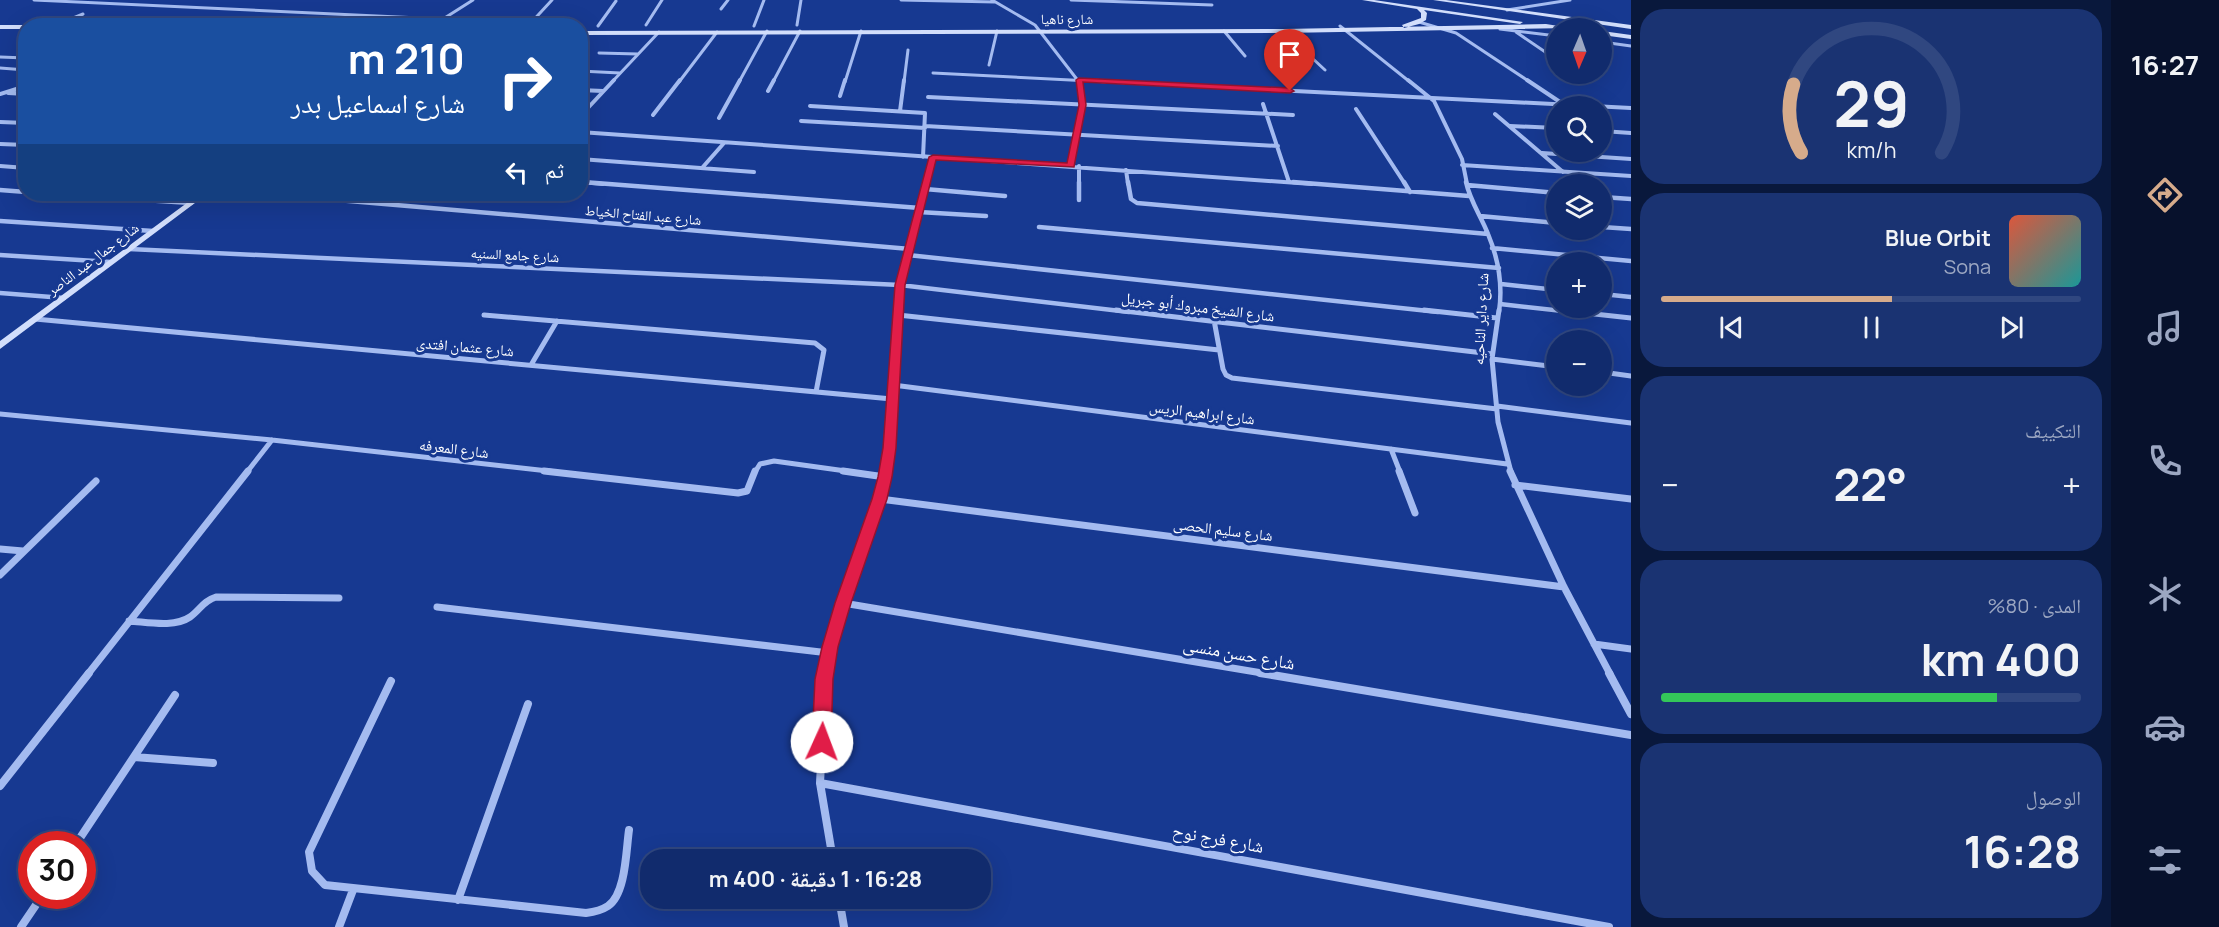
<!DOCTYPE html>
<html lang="ar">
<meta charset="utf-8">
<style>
:root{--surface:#112b6d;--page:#1a3372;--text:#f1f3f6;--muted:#9ca7c2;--line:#304780;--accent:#d6ab8b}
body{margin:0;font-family:Manrope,"Noto Naskh Arabic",sans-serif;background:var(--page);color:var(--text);direction:rtl;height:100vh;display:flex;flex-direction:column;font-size:22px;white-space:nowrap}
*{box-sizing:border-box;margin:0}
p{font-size:20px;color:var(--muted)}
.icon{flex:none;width:33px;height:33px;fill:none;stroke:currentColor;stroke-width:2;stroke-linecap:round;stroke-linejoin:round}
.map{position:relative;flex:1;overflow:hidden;direction:ltr}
.panel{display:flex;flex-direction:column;gap:9px;padding:9px;background:#09183c;width:480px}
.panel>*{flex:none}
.top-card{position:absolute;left:18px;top:18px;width:570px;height:183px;border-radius:24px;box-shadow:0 6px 24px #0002,0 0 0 2px var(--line);direction:rtl;background:#1a4fa0;color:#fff;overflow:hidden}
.needle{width:39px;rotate:182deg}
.buttons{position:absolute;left:1546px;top:18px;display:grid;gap:12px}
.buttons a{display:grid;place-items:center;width:66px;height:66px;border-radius:50%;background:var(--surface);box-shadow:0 6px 24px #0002,0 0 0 2px var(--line);font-size:30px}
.speed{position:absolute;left:18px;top:831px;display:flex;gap:12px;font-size:30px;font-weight:700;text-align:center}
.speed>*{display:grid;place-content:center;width:78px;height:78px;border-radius:50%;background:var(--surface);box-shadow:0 6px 24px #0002,0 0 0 2px var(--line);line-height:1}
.speed .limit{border:9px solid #d22;background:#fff;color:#111}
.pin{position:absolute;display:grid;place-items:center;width:51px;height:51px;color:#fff;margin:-62px -26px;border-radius:50% 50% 50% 0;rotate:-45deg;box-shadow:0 0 6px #0007}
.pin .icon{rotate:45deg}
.me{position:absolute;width:66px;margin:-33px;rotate:2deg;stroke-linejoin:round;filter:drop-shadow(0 0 4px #0008)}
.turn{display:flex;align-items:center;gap:21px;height:126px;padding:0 24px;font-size:27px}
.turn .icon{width:78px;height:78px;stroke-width:2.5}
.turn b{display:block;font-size:42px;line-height:51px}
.then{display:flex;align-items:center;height:57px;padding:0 24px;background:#0003;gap:12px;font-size:22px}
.big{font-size:45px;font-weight:700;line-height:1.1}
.panel .widget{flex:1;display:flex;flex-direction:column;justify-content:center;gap:9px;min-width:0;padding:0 21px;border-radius:24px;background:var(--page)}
.panel .dial{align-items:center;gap:0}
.dial svg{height:156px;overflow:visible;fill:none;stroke:var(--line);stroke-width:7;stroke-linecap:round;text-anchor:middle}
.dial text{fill:var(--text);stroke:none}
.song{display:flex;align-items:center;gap:18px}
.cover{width:72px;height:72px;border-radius:9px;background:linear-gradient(135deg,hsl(10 70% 55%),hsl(180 70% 35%))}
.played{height:6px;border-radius:3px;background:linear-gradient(90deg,var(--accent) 55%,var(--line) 55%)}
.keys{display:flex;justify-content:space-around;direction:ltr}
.heat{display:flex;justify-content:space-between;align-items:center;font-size:33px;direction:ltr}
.charge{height:9px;border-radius:4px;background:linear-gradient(90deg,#34c759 80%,var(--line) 0)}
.trip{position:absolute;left:640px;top:849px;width:351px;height:60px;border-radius:24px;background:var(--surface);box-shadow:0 6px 24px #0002,0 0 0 2px var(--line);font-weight:700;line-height:60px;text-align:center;direction:rtl}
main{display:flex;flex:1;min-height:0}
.dock{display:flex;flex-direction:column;width:108px;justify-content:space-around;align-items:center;background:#07112c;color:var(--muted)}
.dock .icon{width:42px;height:42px}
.dock .current{color:var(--accent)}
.dock b{font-size:27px;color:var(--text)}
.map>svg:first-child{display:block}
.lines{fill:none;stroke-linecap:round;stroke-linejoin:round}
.street-far5{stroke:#a4bbf0;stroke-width:3}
.street-far4{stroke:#a4bbf0;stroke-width:4}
.street-far3{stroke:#a4bbf0;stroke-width:4.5}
.street-far2{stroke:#a4bbf0;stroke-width:5}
.street-far1{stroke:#a4bbf0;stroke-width:7}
.street{stroke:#a4bbf0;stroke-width:8}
.secondary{fill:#d2defb;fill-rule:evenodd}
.route{fill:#e11d48;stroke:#92132f;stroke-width:1.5}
.labels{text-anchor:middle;stroke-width:6;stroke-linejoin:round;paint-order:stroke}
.far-street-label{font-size:14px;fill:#fff;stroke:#173991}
.street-label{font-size:15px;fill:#fff;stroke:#173991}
.near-street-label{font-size:18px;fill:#fff;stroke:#173991}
</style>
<main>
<nav class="dock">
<b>16:27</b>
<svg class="icon current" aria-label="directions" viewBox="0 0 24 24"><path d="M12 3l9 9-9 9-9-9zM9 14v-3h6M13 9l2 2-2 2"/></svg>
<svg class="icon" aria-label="music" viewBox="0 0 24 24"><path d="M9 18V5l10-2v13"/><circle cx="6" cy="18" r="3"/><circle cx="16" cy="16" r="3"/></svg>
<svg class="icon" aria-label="phone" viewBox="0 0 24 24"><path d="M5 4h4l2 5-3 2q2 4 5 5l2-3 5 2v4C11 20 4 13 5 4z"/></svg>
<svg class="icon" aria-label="climate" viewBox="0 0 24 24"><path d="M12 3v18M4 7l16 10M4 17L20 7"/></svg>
<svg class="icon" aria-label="car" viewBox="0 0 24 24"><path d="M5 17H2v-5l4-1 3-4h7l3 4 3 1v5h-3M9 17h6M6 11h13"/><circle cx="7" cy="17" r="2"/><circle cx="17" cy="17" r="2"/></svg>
<svg class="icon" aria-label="filters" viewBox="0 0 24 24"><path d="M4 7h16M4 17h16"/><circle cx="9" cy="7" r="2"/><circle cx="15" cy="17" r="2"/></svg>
</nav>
<section class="panel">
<div class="widget dial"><svg viewBox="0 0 100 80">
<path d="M14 69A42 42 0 1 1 86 69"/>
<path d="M14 69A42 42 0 0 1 10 34" stroke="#d6ab8b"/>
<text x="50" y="56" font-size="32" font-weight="700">29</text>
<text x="50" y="72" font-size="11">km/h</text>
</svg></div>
<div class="widget">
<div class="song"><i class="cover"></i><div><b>Blue Orbit</b><p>Sona</p></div></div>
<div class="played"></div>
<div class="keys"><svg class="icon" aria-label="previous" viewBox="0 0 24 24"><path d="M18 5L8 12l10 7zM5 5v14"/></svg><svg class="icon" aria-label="pause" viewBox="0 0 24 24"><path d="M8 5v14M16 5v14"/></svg><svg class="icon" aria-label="next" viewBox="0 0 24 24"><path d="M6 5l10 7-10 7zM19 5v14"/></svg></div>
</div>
<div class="widget"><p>التكييف</p>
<div class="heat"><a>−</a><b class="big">22°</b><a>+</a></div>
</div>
<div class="widget"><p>المدى · 80%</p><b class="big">400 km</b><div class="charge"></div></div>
<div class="widget"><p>الوصول</p><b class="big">16:28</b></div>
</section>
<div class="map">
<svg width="1631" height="927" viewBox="0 0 1631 927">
<rect width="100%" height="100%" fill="#173991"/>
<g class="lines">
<path class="street-far5" d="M34,0L441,19
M901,0L995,2
M992,0L1035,25L1079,82
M1071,0L1212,5
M721,9L728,0
M1507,10L1570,0
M1419,22L1456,33L1530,82
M646,25L662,0
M797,25L801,0
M54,26L83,14
M432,26L473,0
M528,26L552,0
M598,26L616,1
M754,26L764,0
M1340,26L1410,82
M1500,29L1557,36
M1224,31L1245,56
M1283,31L1325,70
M1516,32L1557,60
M1602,42L1631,46
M599,53L638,54
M0,57L26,58
M989,65L997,31
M0,68L26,70
M580,71L620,73
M933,73L1110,82
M612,82L659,32
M679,82L717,32
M739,82L767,31
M773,82L800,31
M845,82L861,31
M904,82L908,50"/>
<path class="street-far4" d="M1080,80L1631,108
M1408,80L1434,101L1462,159L1467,184
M1527,80L1563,104
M580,90L603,91
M768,91L774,80
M8,93L26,94
M0,94L26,86
M840,96L845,80
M928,97L1293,115
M1263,104L1289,182
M810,106L925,113L923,157
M1356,109L1405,184
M586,110L614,80
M900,111L904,80
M1495,114L1563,172
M653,115L680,80
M719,118L740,80
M801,121L925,128
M0,122L26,123
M925,126L1278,146
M1510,126L1557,128
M1602,131L1631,133
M580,132L1312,184
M0,144L26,145
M1542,153L1631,159
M580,159L754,172
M1071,165L1083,105L1079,80
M1462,165L1631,176
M0,166L26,168
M1079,166V184
M702,168L724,143
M1126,170L1128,184
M580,182L603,184
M926,184L933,157"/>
<path class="street-far3" d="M583,182L920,208
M1079,182V200
M1128,182L1131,199L1137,203L1488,234
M1293,182L1469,196
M1404,182L1410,192
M1466,182C1470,201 1481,216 1488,234C1498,258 1503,285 1499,312
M1467,185L1557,193
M925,189L1005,196
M0,190L26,192
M49,194L191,203
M267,194L910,249
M1602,197L1631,199
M919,212L986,216
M1480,216L1557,223
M0,221L153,231
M1039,227L1499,268
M1602,227L1631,229
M1492,248L1631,261
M129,249L900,285L1129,312
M0,255L111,262
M908,255L1438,312
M1501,284L1557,290
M0,293L64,298
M1602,294L1631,297
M1500,304L1572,312
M898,312L900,285L926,182"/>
<path class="street-far2" d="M1116,310L1492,354
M1424,310L1497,318
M1499,310L1492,359L1498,422L1511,472
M1558,310L1631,318
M484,315L815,343L824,350L816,392
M898,315L1219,350
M35,319L892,399
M1214,320L1223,369L1226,375L1232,378L1497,409
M1492,359L1557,367
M531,365L557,321
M1602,372L1631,376
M893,385L1507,464
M1497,406L1631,423
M0,414L272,440L557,472
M1391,449L1400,472
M247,472L272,440
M755,472L760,464L774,461L853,472
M886,472L890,448L898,310"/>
<path class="street-far1" d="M544,471L738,493L747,491L755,471
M843,471L885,477
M1399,471L1415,513
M1510,471L1564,587L1610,674
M1515,485L1631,499
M880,499L1564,587
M0,549L23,551
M0,575L96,481
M843,603L1268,674
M437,607L829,653
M129,621C147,622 174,628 190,617C200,610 203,601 216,597L339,598
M1594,644L1631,649
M88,674L248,471
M825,674L843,603L880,499L886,471"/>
<path class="street" d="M826,673L820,783L833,860
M1260,673L1631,735
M1609,673L1631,714
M391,681L309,852L312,871L325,885L586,913C594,912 602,910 608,906C626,894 626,850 629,830
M134,757L213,763
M820,783L1609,927
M0,786L89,673
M76,844L175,695
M839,898L844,927
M458,900L528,704
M21,927L42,896
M339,927L353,890"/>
<path class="secondary" d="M1362,0H1374L1523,22L1520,24L1424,10L1427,13L1426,20L1419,24L1404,28L1402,25L1421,18V13L1417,9Z
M1433,0H1446L1631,25V29Z
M1546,24L1571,28L1283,33L580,35V31L1283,29Z
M0,25H26V29H0Z
M1602,31L1631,35V39L1602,35Z
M199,194H207L0,349V341Z"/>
</g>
<path class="route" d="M1079,78L1290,88L1294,91L1290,93L1083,82L1086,105L1074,167L936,160L905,285L896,448L892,477L887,499L851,603L838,647L833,679L831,742L828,747L822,750L815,747L812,742L815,679L822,647L835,603L872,499L878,477L883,448L895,285L929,157L933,155L1067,163L1079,105L1076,80Z"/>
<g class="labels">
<g class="far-street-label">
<text x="1067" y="24">شارع ناهيا</text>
<text transform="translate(643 215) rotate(5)" y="5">شارع عبد الفتاح الخياط</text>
<text transform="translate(515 255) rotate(3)" y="5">شارع جامع السنيه</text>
<text transform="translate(93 259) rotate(-37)" y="5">شارع جمال عبد الناصر</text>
</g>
<g class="street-label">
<text transform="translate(1198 307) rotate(7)" y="5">شارع الشيخ مبروك أبو جبريل</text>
<text transform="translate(1481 319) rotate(-87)" y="5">شارع داير الناحيه</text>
<text transform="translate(465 347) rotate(5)" y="5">شارع عثمان افتدى</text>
<text transform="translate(1202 413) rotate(7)" y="5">شارع ابراهيم الريس</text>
<text transform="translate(454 449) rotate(7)" y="5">شارع المعرفه</text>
<text transform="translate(1223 530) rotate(7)" y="5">شارع سليم الحصى</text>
</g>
<g class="near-street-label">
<text transform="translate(1239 654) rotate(10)" y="6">شارع حسن منسى</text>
<text transform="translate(1218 839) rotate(10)" y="6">شارع فرج نوح</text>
</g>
</g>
</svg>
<div class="buttons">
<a><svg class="needle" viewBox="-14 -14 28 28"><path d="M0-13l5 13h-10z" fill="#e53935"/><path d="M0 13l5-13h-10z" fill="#9ca7c2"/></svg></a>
<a><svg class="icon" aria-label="search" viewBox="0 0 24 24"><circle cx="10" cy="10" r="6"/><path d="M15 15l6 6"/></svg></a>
<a><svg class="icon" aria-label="layers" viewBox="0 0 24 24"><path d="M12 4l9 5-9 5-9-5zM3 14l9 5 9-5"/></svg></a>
<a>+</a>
<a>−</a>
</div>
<div class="speed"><div class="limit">30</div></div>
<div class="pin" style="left:1290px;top:91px;background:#d93025"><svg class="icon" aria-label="arrive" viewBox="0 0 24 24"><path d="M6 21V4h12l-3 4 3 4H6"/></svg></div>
<svg class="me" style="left:822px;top:742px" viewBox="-20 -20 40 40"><circle r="19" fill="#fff"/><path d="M0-13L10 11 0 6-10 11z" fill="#e11d48"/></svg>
<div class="trip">16:28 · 1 دقيقة · 400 m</div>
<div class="top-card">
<div class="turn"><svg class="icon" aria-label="right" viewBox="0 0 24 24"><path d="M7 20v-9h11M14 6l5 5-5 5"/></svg><div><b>210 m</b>شارع اسماعيل بدر</div></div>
<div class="then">ثم<svg class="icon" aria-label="left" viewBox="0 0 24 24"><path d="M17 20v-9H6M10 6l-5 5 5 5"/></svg></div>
</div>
</div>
</main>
